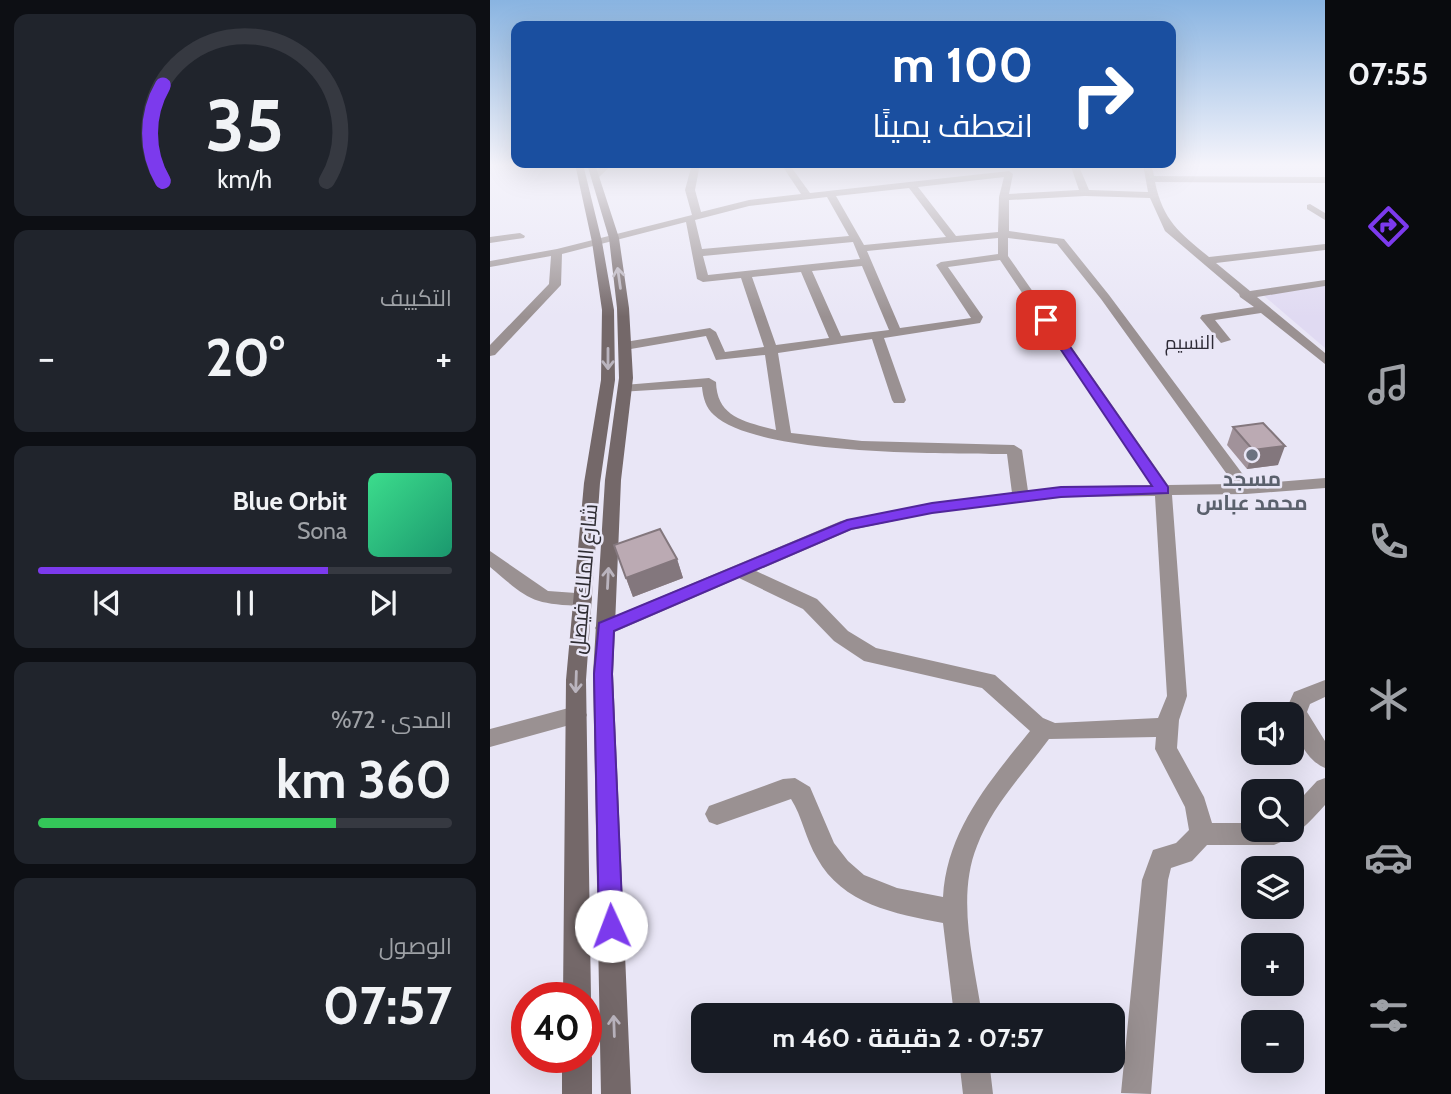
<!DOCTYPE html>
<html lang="ar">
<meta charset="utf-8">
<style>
:root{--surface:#171b24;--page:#20242c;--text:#f1f3f6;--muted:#9ea1a6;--line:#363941;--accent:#7c3aed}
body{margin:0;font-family:Cabin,Cairo,sans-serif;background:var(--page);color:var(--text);direction:rtl;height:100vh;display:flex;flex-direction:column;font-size:26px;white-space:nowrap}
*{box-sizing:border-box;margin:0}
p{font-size:23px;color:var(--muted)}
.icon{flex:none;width:38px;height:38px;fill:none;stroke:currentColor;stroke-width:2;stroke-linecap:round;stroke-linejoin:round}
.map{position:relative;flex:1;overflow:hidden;direction:ltr}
.details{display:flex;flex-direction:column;gap:14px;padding:14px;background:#0d0f14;width:490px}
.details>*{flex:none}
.top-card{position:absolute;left:21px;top:21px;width:665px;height:147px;border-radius:14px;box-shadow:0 7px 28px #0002;direction:rtl;background:#1a4fa0;color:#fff;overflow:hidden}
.tools{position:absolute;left:751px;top:702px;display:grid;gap:14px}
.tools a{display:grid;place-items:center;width:63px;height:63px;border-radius:14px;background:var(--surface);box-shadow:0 7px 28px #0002;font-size:35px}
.speed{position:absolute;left:21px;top:982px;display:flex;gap:14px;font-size:35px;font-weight:700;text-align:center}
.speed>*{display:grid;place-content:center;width:91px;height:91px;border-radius:50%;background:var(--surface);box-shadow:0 7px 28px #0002;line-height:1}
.speed .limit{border:10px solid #d22;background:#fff;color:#111}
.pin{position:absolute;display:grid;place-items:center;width:60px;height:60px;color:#fff;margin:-30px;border-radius:14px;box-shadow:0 4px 10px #0006}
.me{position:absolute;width:77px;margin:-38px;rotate:358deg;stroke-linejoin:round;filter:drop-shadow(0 0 5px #0008)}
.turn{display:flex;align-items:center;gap:24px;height:147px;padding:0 28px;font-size:32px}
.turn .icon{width:91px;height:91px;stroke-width:2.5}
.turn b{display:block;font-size:49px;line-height:60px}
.big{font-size:52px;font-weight:700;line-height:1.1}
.details .card{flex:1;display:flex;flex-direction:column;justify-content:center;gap:10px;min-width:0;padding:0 24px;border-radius:14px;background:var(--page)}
.details .dial{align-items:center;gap:0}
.dial svg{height:182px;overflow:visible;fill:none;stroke:var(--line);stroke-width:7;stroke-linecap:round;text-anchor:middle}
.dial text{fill:var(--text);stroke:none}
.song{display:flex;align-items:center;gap:21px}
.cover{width:84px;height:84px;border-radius:10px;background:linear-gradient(135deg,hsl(150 70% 55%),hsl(160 70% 35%))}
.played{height:7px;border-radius:4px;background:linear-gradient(90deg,var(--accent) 70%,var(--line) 70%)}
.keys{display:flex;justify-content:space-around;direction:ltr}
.heat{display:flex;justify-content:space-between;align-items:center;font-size:38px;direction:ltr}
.charge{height:10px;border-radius:5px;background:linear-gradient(90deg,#34c759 72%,var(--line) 0)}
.trip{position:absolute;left:201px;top:1003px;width:434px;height:70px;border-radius:14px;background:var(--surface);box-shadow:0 7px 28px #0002;font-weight:700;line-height:70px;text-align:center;direction:rtl}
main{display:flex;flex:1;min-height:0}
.tabs{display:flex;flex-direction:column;width:126px;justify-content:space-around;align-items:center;background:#090b0e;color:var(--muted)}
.tabs .icon{width:49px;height:49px}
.tabs .selected{color:var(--accent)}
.tabs b{font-size:32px;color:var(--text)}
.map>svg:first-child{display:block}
.built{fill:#e0daf2}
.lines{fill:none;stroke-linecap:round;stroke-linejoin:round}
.street{fill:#9a9192;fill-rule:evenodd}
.secondary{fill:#746869;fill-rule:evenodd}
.wall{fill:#a1929a}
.shaded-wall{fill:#83777d}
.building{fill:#bbaab3;stroke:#83777d;stroke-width:2}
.oneway{stroke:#bab4be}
.route{fill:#7c3aed;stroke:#51269a;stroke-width:2}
.worship-dot{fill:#6b7280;stroke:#e9e6f6;stroke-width:2.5}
.labels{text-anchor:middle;stroke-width:5;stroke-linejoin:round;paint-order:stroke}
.far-neighbourhood-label{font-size:19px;fill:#2e2b37;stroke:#e9e6f6}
.worship-label{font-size:21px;font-weight:bold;fill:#5b616d;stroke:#e9e6f6}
.street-label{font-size:21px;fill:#2e2c32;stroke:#e9e6f6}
</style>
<main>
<nav class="tabs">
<b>07:55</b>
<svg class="icon selected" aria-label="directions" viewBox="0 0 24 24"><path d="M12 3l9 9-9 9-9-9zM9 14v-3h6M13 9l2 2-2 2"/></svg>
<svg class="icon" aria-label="music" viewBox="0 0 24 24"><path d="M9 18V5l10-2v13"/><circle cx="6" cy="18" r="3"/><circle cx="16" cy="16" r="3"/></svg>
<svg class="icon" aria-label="phone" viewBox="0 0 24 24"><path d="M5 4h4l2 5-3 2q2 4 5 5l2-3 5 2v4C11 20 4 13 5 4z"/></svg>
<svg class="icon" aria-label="climate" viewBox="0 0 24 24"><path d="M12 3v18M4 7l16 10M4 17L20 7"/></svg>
<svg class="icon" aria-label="car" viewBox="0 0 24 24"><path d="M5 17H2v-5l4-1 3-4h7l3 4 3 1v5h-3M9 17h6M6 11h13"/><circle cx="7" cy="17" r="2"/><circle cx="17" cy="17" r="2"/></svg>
<svg class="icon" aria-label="filters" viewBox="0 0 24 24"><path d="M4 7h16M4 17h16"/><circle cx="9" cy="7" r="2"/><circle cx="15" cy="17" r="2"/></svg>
</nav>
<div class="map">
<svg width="835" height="1094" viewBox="0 0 835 1094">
<rect width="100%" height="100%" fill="#e9e6f6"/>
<path class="built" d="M835,286V348L773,295Z"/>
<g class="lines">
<path class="street" d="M114,164H123L108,178H102V174Z
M202,164H210L205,190L211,212L259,200L311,194L291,164H299L320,193L519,171L523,174L519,194L589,190L580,164H588L599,190L658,192L653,164H661L664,176L835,177V183L665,182C673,221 690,233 719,257L835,244V250L726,263L760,291L835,280V286L767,297L835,353V364L771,313L725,320L741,340L731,343L710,318L712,315L764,307L750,297L749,294L675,231L660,198L595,196L519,200V231L574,239L619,295L760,484L835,478V488L756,494L682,495L697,696L689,720L687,748L714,797L722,823H763V830H802V808L827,781L835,778V805C819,823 807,836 784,845H717L702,861L681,868L678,880L661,1094L631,1093L652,880L663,850L686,843L699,830L695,807L665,749L666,737L559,739C534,773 502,806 487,846C466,898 484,961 492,1015H464L453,923C405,914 352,904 327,858C316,840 312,816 301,799L227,825L219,822L215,814L219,806L293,779L305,778L320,787L344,843L358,861L374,875L407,888L453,897C457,830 499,782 540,731L492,688L374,661L344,641L313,609L249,578L122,633H108L105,628L108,623L351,521L442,503L522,493L517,454C455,453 268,456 224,415C216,408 213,398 212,387L129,392V386L134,385L219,378L226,382C227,418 256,422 286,430L275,355L226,360L216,336L135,350L129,346L135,342L220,328L226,332L235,352L274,347L251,278L213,282L207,279L196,222L72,254L71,285L5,355L0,356V345L59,284L61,256L0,267V261L67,249L202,215L195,190ZM514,177L509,197L508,232L466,236L428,187ZM419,188L456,237L374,245L346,196ZM337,197L359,236L212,249L205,220L259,206ZM508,238V254L451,262L446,265L481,318L410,328L377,251ZM518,238L567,244L611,299L744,484L678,485L518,256ZM363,242L370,259L218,275L213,256ZM510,260L662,485L571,487L538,491L532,450L524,445L372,441L301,433L288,353L382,339L402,400L404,403H414L416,400L394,338L490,323L493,317L458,267ZM372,266L399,330L351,336L322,271ZM311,272L339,338L286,345L262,277ZM665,496L677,696L668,718L565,723L553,718L505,675L386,648L358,631L327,599L266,571L361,530L442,513L571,497Z
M820,204L835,213V220L817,209V205Z
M30,233L35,236L34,238L0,243V237Z
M0,551L58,591L100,594L102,599L100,604L93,606C41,604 39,600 0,567Z
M835,680V697L820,704L817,712L835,741V768C817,761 802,733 802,714L795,712L804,692Z
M86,706L94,709L97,715L94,721L0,747V729Z
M469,1060H499L503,1094H473Z"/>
<path class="secondary" d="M85,164H93L112,242L124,310L125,380L110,483L96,680L101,998L96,1008V998H73L76,680L94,483L111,380L112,310L102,242Z
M97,164H105L129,238L139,308L143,378L131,480L123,674L141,1094H111L103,674L115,480L129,378L127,308L119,238Z
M96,1046L102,1057V1094H72V1057H96Z"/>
</g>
<path class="wall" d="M743,427L788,465L757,469L737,445Z
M124,545L187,559L193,578L143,597Z"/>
<path class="shaded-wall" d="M795,446L788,465L757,469L763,450Z
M187,559L193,578L143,597L136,578Z"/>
<path class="building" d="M773,423L795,446L763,450L743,427Z
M170,529L187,559L136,578L124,545Z"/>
<defs><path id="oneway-shaft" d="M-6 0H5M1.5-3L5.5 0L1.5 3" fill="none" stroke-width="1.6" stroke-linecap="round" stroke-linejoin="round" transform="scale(1.75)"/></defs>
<g class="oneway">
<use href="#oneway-shaft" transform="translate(129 278) rotate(-98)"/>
<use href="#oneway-shaft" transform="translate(118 359) rotate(90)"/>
<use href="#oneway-shaft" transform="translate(118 578) rotate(-87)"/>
<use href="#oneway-shaft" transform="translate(86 682) rotate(92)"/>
<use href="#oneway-shaft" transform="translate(124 1026) rotate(-92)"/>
</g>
<linearGradient id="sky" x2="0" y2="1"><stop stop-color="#89b4e1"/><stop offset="0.52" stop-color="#f5f4fb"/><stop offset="1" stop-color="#f5f4fb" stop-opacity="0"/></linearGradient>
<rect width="835" height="317" fill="url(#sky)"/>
<path class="route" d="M553,318H560L678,487V493L571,497L442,513L361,529L124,631L122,674L133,926L129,935L121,938L112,935L109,926L104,674L109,623L357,520L442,503L571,487L662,486L551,320Z"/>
<circle class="worship-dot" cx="762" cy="455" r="7"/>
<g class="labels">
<g class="far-neighbourhood-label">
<text x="700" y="349">النسيم</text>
</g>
<g class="worship-label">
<text x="762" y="486">مسجد<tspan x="762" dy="24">محمد عباس</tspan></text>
</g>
<g class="street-label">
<text transform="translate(94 579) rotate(-85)" y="7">شارع الملك فيصل</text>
</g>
</g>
</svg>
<div class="tools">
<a><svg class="icon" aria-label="sound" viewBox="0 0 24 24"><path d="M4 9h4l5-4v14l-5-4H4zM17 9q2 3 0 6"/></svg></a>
<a><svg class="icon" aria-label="search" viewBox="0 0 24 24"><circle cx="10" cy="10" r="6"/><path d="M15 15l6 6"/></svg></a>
<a><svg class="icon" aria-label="layers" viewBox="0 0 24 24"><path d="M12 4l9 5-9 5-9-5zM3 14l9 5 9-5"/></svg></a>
<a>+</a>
<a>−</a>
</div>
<div class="speed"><div class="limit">40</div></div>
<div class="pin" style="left:556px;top:320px;background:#d93025"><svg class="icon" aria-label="arrive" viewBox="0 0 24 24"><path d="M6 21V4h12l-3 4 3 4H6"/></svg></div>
<svg class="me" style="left:121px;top:926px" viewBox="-20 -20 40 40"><circle r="19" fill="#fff"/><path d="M0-13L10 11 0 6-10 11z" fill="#7c3aed"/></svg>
<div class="trip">07:57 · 2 دقيقة · 460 m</div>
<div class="top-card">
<div class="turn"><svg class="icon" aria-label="right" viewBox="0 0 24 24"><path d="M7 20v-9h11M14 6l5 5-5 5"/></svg><div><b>100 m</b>انعطف يمينًا</div></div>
</div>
</div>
<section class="details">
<div class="card dial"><svg viewBox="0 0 100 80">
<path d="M14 69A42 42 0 1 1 86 69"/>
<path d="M14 69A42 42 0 0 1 14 27" stroke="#7c3aed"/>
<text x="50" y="56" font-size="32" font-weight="700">35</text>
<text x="50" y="72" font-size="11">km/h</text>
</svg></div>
<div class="card"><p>التكييف</p>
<div class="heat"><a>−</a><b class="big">20°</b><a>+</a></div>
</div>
<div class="card">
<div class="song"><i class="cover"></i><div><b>Blue Orbit</b><p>Sona</p></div></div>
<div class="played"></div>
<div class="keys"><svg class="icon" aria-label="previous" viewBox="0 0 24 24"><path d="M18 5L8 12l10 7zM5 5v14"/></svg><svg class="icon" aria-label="pause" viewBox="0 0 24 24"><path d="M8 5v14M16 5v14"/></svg><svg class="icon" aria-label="next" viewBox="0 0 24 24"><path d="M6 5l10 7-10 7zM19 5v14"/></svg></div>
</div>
<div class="card"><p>المدى · 72%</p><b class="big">360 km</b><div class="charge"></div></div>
<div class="card"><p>الوصول</p><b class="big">07:57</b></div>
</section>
</main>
